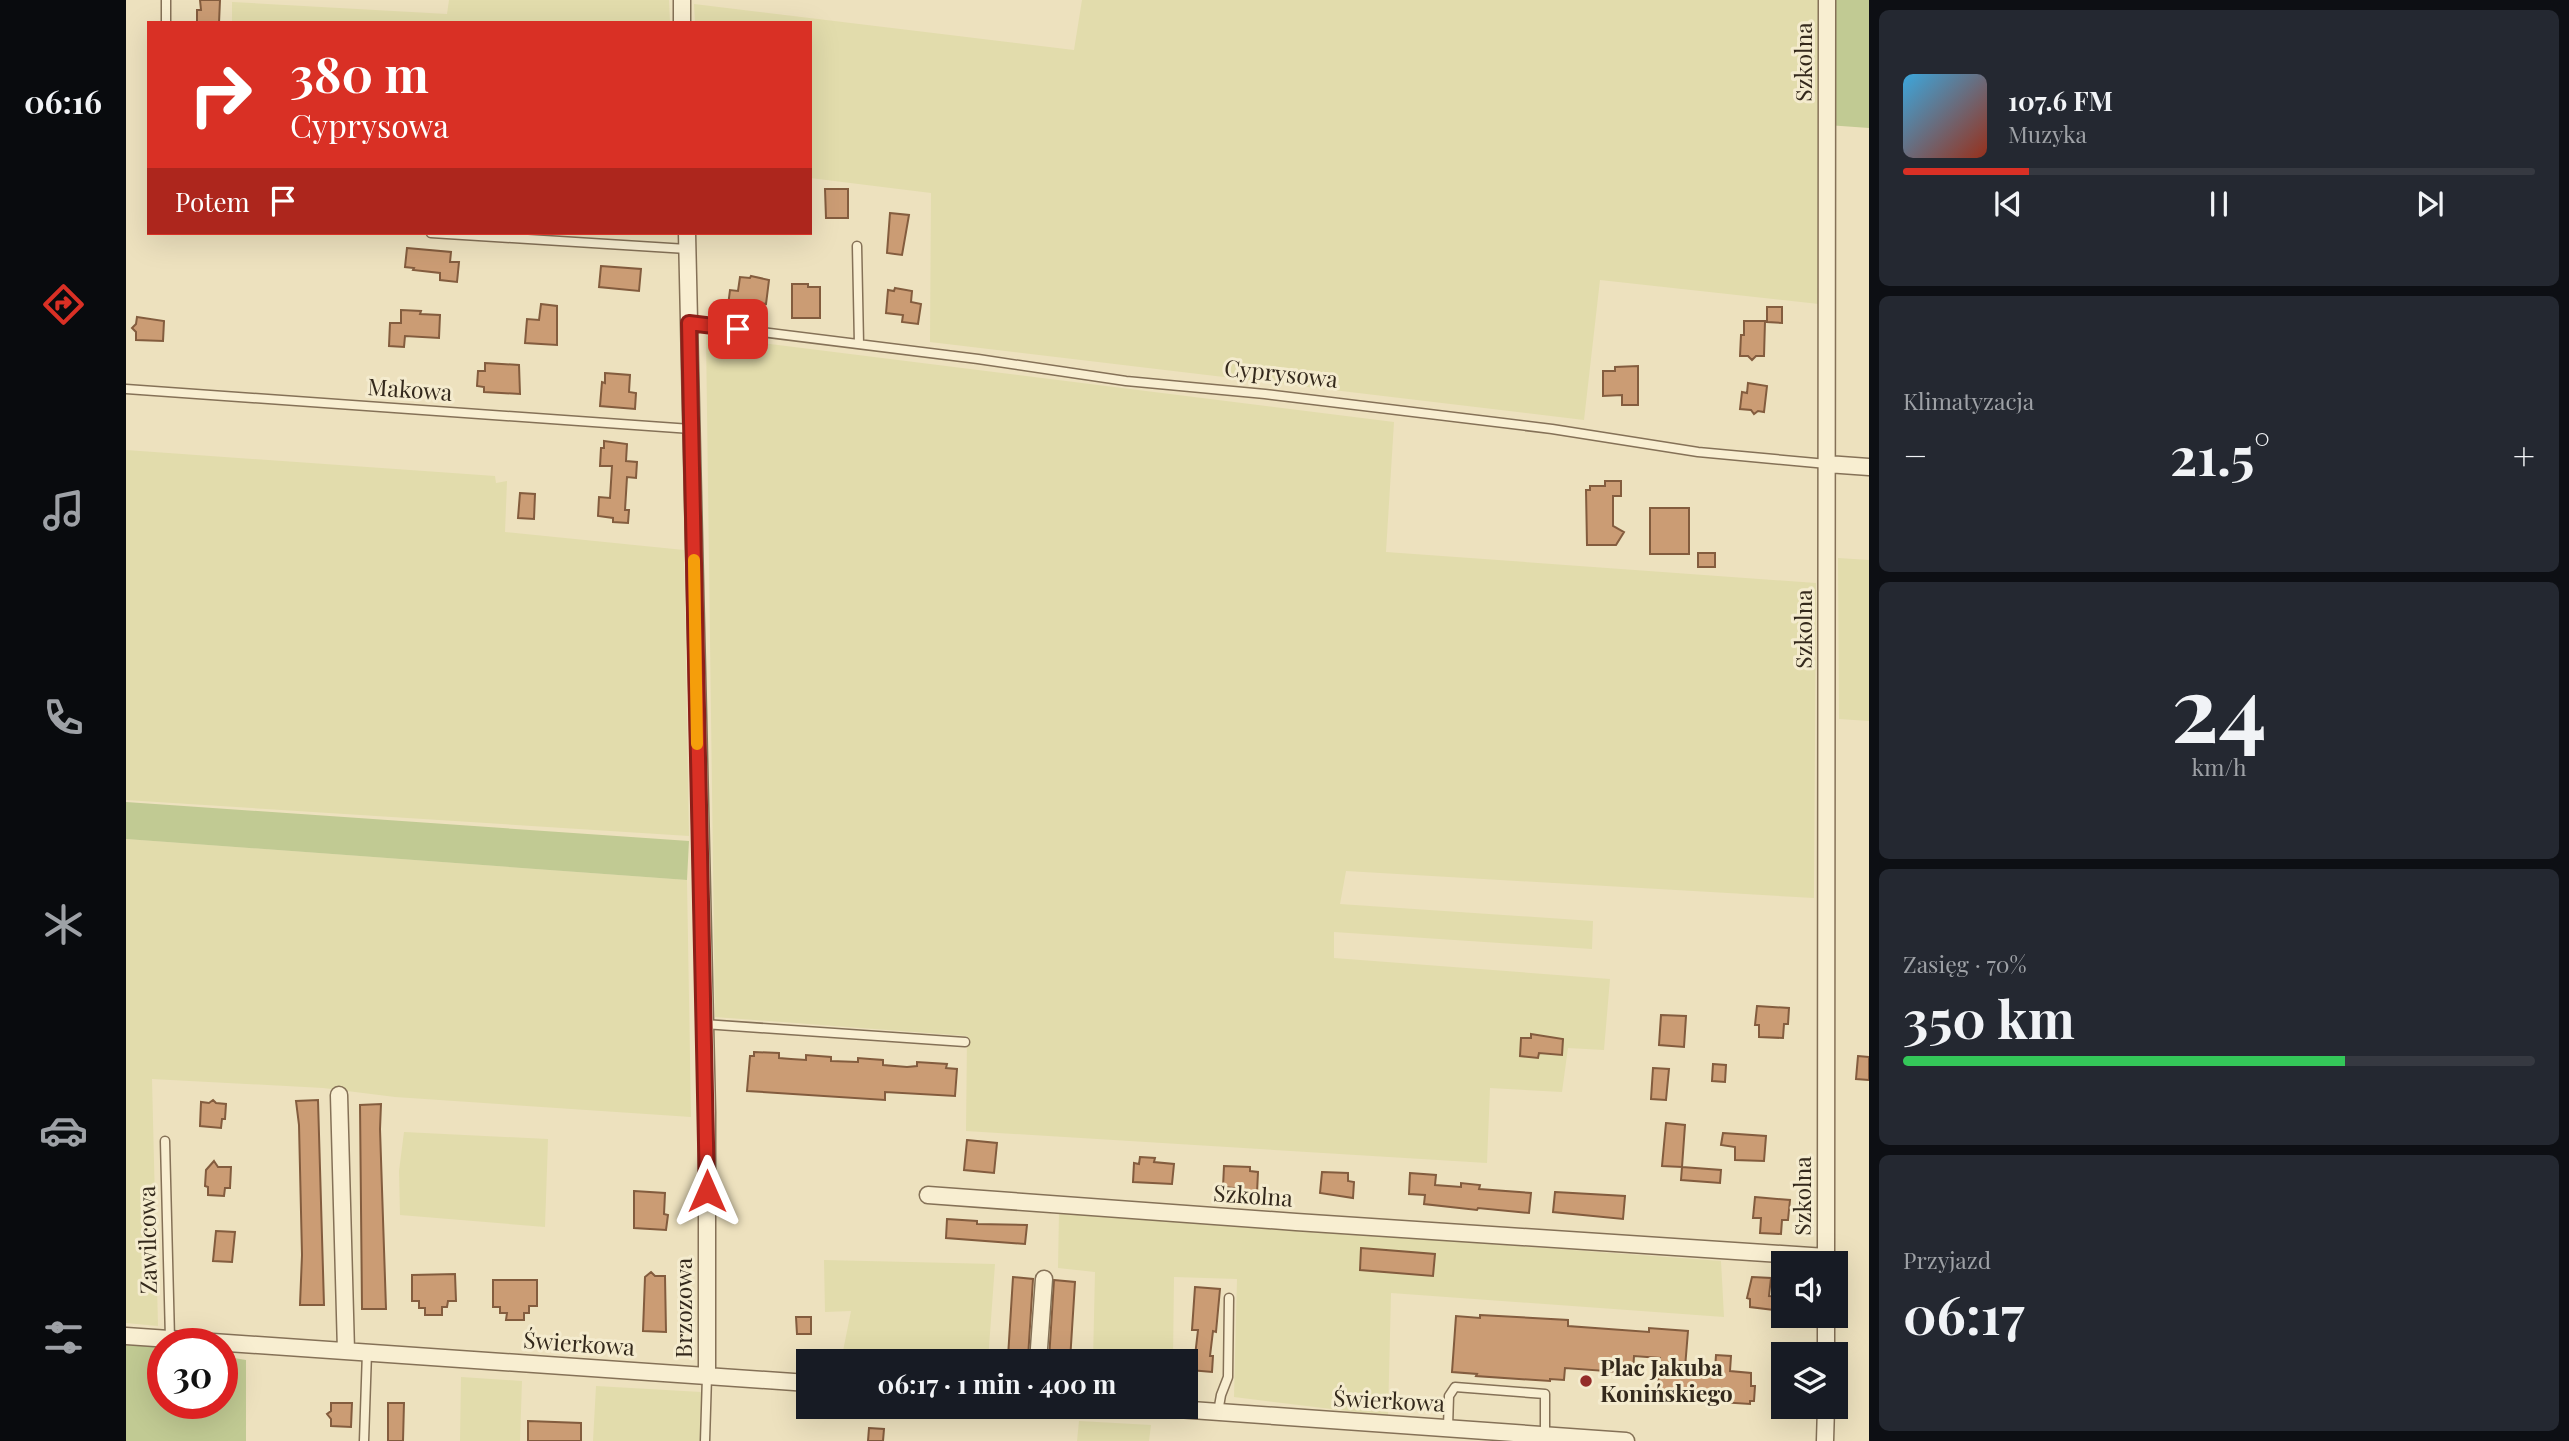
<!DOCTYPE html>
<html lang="pl">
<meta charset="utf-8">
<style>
:root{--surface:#171b24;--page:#242831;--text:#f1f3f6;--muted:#9ea1a6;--line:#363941;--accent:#d93025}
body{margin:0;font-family:"Playfair Display",serif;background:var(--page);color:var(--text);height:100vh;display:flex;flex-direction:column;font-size:26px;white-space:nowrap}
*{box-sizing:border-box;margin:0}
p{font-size:23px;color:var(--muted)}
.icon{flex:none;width:38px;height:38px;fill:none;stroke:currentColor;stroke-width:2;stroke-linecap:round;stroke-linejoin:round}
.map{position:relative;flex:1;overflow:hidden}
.details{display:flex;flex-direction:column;gap:10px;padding:10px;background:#0d0f14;width:700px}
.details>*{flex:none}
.hud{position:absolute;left:21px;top:21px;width:665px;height:214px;border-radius:0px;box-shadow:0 7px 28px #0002;background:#d93025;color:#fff;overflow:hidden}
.buttons{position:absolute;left:1645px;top:1251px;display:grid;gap:14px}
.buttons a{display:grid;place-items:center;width:77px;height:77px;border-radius:0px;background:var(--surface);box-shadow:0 7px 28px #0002;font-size:35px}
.speed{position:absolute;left:21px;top:1328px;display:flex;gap:14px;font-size:35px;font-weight:700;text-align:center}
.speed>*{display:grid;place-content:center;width:91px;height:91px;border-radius:50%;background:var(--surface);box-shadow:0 7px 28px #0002;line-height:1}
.speed .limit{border:10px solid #d22;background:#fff;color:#111}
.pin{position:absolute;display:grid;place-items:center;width:60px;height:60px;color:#fff;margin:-30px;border-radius:14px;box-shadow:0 4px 10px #0006}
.me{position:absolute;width:77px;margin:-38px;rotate:0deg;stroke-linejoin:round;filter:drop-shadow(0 0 5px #0008)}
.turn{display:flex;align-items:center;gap:24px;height:147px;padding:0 28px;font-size:32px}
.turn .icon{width:91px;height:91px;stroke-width:2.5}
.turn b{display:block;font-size:49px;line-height:60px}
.then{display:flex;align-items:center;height:66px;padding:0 28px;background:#0003;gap:14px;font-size:26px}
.big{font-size:52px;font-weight:700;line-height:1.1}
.details .widget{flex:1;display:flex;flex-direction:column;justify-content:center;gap:10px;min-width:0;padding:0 24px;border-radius:10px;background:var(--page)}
.details .dial{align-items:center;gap:0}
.dial b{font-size:91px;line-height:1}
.song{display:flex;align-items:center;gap:21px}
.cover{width:84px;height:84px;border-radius:10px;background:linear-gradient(135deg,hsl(200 70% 55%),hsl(10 70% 35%))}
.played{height:7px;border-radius:4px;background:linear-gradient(90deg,var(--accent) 20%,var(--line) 20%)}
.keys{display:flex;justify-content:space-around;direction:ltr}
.heat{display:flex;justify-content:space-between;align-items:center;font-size:38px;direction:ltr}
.charge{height:10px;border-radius:5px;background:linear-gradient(90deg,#34c759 70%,var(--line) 0)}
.trip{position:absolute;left:670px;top:1349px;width:402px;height:70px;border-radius:0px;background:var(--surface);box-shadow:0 7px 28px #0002;font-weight:700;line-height:70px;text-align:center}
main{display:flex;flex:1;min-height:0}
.tab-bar{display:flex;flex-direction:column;width:126px;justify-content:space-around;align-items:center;background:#090b0e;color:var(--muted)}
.tab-bar .icon{width:49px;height:49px}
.tab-bar .active{color:var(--accent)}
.tab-bar b{font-size:32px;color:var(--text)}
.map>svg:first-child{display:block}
.farmland{fill:#e2dcac}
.green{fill:#c1ca93}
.building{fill:#cb9c74;stroke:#835c3e;stroke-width:2}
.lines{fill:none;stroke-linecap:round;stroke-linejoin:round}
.lane-casing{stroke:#857157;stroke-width:11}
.street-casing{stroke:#857157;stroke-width:19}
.lane{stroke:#f8eed1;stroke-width:8}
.street{stroke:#f8eed1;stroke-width:16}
.route-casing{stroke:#8d1f18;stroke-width:18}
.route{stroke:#d93025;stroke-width:12}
.slow{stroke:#f59e0b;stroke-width:12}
.poi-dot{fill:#932c28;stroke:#f4ebce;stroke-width:2.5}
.labels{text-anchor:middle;stroke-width:6;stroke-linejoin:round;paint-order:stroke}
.street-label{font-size:23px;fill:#34291c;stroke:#f4ebce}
.poi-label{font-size:23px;font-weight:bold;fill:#34291c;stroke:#f4ebce;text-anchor:start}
</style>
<main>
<nav class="tab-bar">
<b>06:16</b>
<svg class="icon active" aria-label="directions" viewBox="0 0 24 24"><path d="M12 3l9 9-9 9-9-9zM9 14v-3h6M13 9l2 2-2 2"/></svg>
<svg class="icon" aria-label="music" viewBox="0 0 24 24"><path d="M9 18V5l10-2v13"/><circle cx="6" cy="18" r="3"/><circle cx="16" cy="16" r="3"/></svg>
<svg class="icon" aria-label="phone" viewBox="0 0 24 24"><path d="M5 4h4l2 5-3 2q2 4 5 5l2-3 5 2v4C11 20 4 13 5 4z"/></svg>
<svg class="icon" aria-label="climate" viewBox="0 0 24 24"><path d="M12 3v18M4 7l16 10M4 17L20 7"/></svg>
<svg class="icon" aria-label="car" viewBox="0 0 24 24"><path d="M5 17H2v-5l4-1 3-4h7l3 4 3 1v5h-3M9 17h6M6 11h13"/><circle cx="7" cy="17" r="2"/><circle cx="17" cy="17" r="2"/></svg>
<svg class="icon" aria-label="filters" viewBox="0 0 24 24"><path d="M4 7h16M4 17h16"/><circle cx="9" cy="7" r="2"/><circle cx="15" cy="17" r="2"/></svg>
</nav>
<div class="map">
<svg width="1743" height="1441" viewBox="0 0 1743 1441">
<rect width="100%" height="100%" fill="#ede1be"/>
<path class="farmland" d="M323,0H543L544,23H106V2L321,14Z
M956,0H1692L1693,304L1474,280L1458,420L804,342L805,193L684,178V23H569L568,4L948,50Z
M580,336L1268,422L1260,552L1690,583L1688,898L1220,871L1214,904L1467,921L1466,949L1208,932V958L1484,979L1478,1050L1442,1048L1436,1092L1364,1088L1361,1163L840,1131L841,1036L589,1017Z
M0,450L369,476L370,483L381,481L379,532L558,550L563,836L0,800Z
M1712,558L1743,560V721L1713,719Z
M0,839L561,880L565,1117L269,1097L197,1088L26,1079L32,1326L0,1323Z
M278,1132L422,1139L419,1227L274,1215L273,1171Z
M933,1212L1595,1261L1598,1317L1265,1293L1262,1416L1108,1397L1111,1279L1048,1277L1047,1361H967L969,1272L932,1268Z
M698,1260L869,1264L862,1361H715L725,1311L699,1312Z
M335,1377L396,1381L394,1441H334Z
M470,1386L575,1392L574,1441H467Z
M953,1421L1025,1425L1023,1441H951Z"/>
<path class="green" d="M1701,0H1743V128L1701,125Z
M0,802L563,841L561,880L0,839Z
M0,1337L37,1344V1404H96V1356L120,1360V1441H0Z"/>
<path class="building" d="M74,0H94L93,23H71V10H75Z
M699,189H722V218H700Z
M764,213L783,215L776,255L761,253Z
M281,248L325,252L324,262H333L331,282L314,280V273L287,270L288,268L279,267Z
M475,266L515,269L513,291L473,287Z
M625,276L643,280L640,304L627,302L626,309L602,306L604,290L612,291L614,277L624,278Z
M666,284H682V287H694V318H666Z
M769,288L786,291L785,302L795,304L792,324L776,322L777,315L760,313L762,290L768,291Z
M415,304L431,306V345L399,343L401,319L413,320Z
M1641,307H1656V323L1641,322Z
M275,310L295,311L294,314L314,315L313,338L279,336L278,347L263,346L264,323H275Z
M11,317L38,321L37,341L10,340V332L6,328L10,324Z
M1618,321H1639L1638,356H1630L1626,360L1622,356H1614L1615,335H1618Z
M359,363L393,365L394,394L358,392V387L351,386L352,371H359Z
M1512,366V405H1496V395L1477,396V371H1489V367Z
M479,373L504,375L503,392L510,393L509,409L474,406L476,382L479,383Z
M1622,383L1641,386L1638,412L1632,411L1628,414L1625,410L1614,409L1616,392L1621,393Z
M478,441L501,444L500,461L511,462L510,478L501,477L499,510H503L502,523L487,522V518L472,516L473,497L484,498L486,466H474L475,448H478Z
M1479,481H1495V496H1487V526L1498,532L1490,545H1461L1460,490H1464V486H1479Z
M394,493L409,494L408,519L392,518Z
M1524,508H1563V554H1524Z
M1572,553H1589V567H1572Z
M1631,1006L1663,1008L1662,1024H1658L1657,1038L1633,1037V1025H1629Z
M1535,1015L1560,1016L1558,1047L1533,1045Z
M1405,1034L1437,1039L1436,1055L1413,1053L1412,1058L1394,1056L1395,1038H1405Z
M628,1052L653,1053V1058L665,1059L680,1060V1055L705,1057V1061L732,1062V1058L744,1059L757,1060V1065L781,1067L791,1066V1062L821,1064L820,1068L831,1069L829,1096L759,1092V1100L621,1091L624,1056H628Z
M1732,1056L1743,1057V1080L1730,1079Z
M1587,1064L1600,1065L1599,1082L1586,1081Z
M1527,1068L1543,1069L1540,1100L1525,1099Z
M87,1100L90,1103L100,1104L99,1119H96L95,1128L74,1126L75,1102L83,1103Z
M192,1100L198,1305H174L176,1255L173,1125L170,1101Z
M255,1104L254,1129L260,1309H236L234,1105Z
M1540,1123L1559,1125L1556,1167L1536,1166Z
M1597,1133L1640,1136L1638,1161L1609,1160V1147L1595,1145Z
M841,1140L871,1143L868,1173L838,1170Z
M1014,1157L1029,1158L1028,1162L1048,1164L1046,1184L1007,1182L1008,1163L1013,1164Z
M88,1161L92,1167H105L104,1188H99L98,1196L82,1195V1187L79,1186L80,1170Z
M1098,1166L1124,1167V1171L1132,1172L1131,1193L1117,1192V1189L1097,1187Z
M1556,1167L1595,1170L1594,1183L1555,1180Z
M1196,1172L1222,1173V1181L1228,1182L1227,1198L1194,1193Z
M1284,1173L1310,1175L1309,1185L1335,1187V1183L1354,1185L1353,1189L1405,1193L1403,1213L1352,1208L1351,1210L1298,1204L1299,1195L1283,1194Z
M508,1191L539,1193L538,1214L542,1215L540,1230L508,1228Z
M1429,1192L1499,1196L1497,1219L1427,1212Z
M1629,1197L1664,1200L1662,1220H1656L1655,1234L1634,1233L1635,1218H1627Z
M821,1219L851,1221V1224L901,1225L899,1244L820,1238Z
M90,1231L109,1232L106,1262L87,1261Z
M1235,1248L1309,1254L1307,1276L1234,1270Z
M525,1272L529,1276H539L540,1332L517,1331L519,1277Z
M329,1274L330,1301H322L321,1307H316V1315H299V1308H293V1301H286V1275Z
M887,1277L907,1279L902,1358L882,1357Z
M1626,1277L1645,1278L1643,1296L1657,1297V1311L1624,1307V1299L1621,1298Z
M367,1280H411V1306H403V1313H398V1320H380L381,1313H374V1307H367Z
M928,1280L949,1282L944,1361L923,1359Z
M1069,1287L1094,1289L1090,1332L1087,1331L1084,1356H1087L1086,1372L1064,1370L1066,1356H1069L1072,1330H1066Z
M1354,1315L1442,1320V1326L1523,1332V1328L1562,1331L1559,1368L1589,1370L1590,1355L1605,1356L1604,1371L1625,1373V1386H1629L1628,1401H1624V1404L1531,1398L1534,1358L1508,1356L1507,1373L1439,1368L1438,1380L1424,1379V1381L1350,1376L1351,1374L1326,1372L1330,1316L1354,1318Z
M670,1317H685V1334H671Z
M205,1403H226L225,1427L205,1426V1419L201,1414L205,1411Z
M262,1403H278L277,1441H262Z
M402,1421L455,1423V1441H402Z
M743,1428L758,1429L757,1441H742Z"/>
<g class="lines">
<defs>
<path id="lane" d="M40,0V23
M305,233L561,249
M731,246L733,344
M563,323L852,359L1000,381L1139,394L1426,429L1572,452L1701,464
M0,389L565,429
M578,1024L839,1042
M39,1141L44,1339
M1092,1412L1095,1395L1102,1377L1103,1298
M1322,1427L1323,1396L1329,1387L1419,1394V1434
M238,1441L241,1352
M579,1441L581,1376"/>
<path id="street" d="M556,0V23
M561,233L581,1112V1376
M1701,464L1743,467
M213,1095L220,1351
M802,1195L1170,1222L1700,1257
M1700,1264L1701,0
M1700,1316V1354
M0,1336L682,1383
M912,1362L918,1279
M1023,1407L1500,1441
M1699,1441L1700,1407"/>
</defs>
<use href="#lane" class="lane-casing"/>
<use href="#street" class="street-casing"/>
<use href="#lane" class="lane"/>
<use href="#street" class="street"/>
</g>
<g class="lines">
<defs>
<path id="route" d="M581,1191L563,323L612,329"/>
</defs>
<use href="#route" class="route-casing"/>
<use href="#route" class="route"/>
<path class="slow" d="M568,560L571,744"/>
</g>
<circle class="poi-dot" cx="1460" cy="1381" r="7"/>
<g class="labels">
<g class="street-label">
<text transform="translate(1678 62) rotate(-90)" y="8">Szkolna</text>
<text transform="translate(1155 374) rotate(6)" y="8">Cyprysowa</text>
<text transform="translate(284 390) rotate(4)" y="8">Makowa</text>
<text transform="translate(1678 629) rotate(-90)" y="8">Szkolna</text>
<text transform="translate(1127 1196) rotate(4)" y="8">Szkolna</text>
<text transform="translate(1677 1196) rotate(-90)" y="8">Szkolna</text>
<text transform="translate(22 1240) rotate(-91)" y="8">Zawilcowa</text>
<text transform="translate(558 1308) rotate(-90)" y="8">Brzozowa</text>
<text transform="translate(453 1344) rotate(4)" y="8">Świerkowa</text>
<text transform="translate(1263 1401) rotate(3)" y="8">Świerkowa</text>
</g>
<g class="poi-label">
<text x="1474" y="1376">Plac Jakuba<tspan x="1474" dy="26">Konińskiego</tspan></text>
</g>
</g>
</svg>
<div class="buttons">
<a><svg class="icon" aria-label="sound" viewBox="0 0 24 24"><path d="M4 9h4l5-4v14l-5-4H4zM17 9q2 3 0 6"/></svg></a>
<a><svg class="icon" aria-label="layers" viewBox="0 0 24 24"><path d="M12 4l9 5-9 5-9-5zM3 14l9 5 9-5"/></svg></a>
</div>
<div class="speed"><div class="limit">30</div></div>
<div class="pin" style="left:612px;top:329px;background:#d93025"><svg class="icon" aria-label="arrive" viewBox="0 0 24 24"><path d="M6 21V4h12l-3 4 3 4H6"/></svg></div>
<svg class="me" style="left:581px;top:1191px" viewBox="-20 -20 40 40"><path d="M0-17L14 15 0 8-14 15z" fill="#d93025" stroke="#fff" stroke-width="4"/></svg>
<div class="trip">06:17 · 1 min · 400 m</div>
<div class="hud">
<div class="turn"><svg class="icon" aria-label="right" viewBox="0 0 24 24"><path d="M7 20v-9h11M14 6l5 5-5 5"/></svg><div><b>380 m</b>Cyprysowa</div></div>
<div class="then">Potem<svg class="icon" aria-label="arrive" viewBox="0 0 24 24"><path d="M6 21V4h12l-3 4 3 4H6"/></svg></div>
</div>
</div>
<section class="details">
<div class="widget">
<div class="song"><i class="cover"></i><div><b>107.6 FM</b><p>Muzyka</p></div></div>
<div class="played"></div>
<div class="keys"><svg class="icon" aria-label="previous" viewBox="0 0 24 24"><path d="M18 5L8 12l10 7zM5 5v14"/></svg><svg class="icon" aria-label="pause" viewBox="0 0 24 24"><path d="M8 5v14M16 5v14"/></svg><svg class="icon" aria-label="next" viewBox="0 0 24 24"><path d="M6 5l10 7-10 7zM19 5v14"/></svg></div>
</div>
<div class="widget"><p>Klimatyzacja</p>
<div class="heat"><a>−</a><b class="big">21.5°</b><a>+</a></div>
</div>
<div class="widget dial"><b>24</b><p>km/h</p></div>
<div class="widget"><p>Zasięg · 70%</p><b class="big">350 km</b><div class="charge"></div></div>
<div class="widget"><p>Przyjazd</p><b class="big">06:17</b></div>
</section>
</main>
